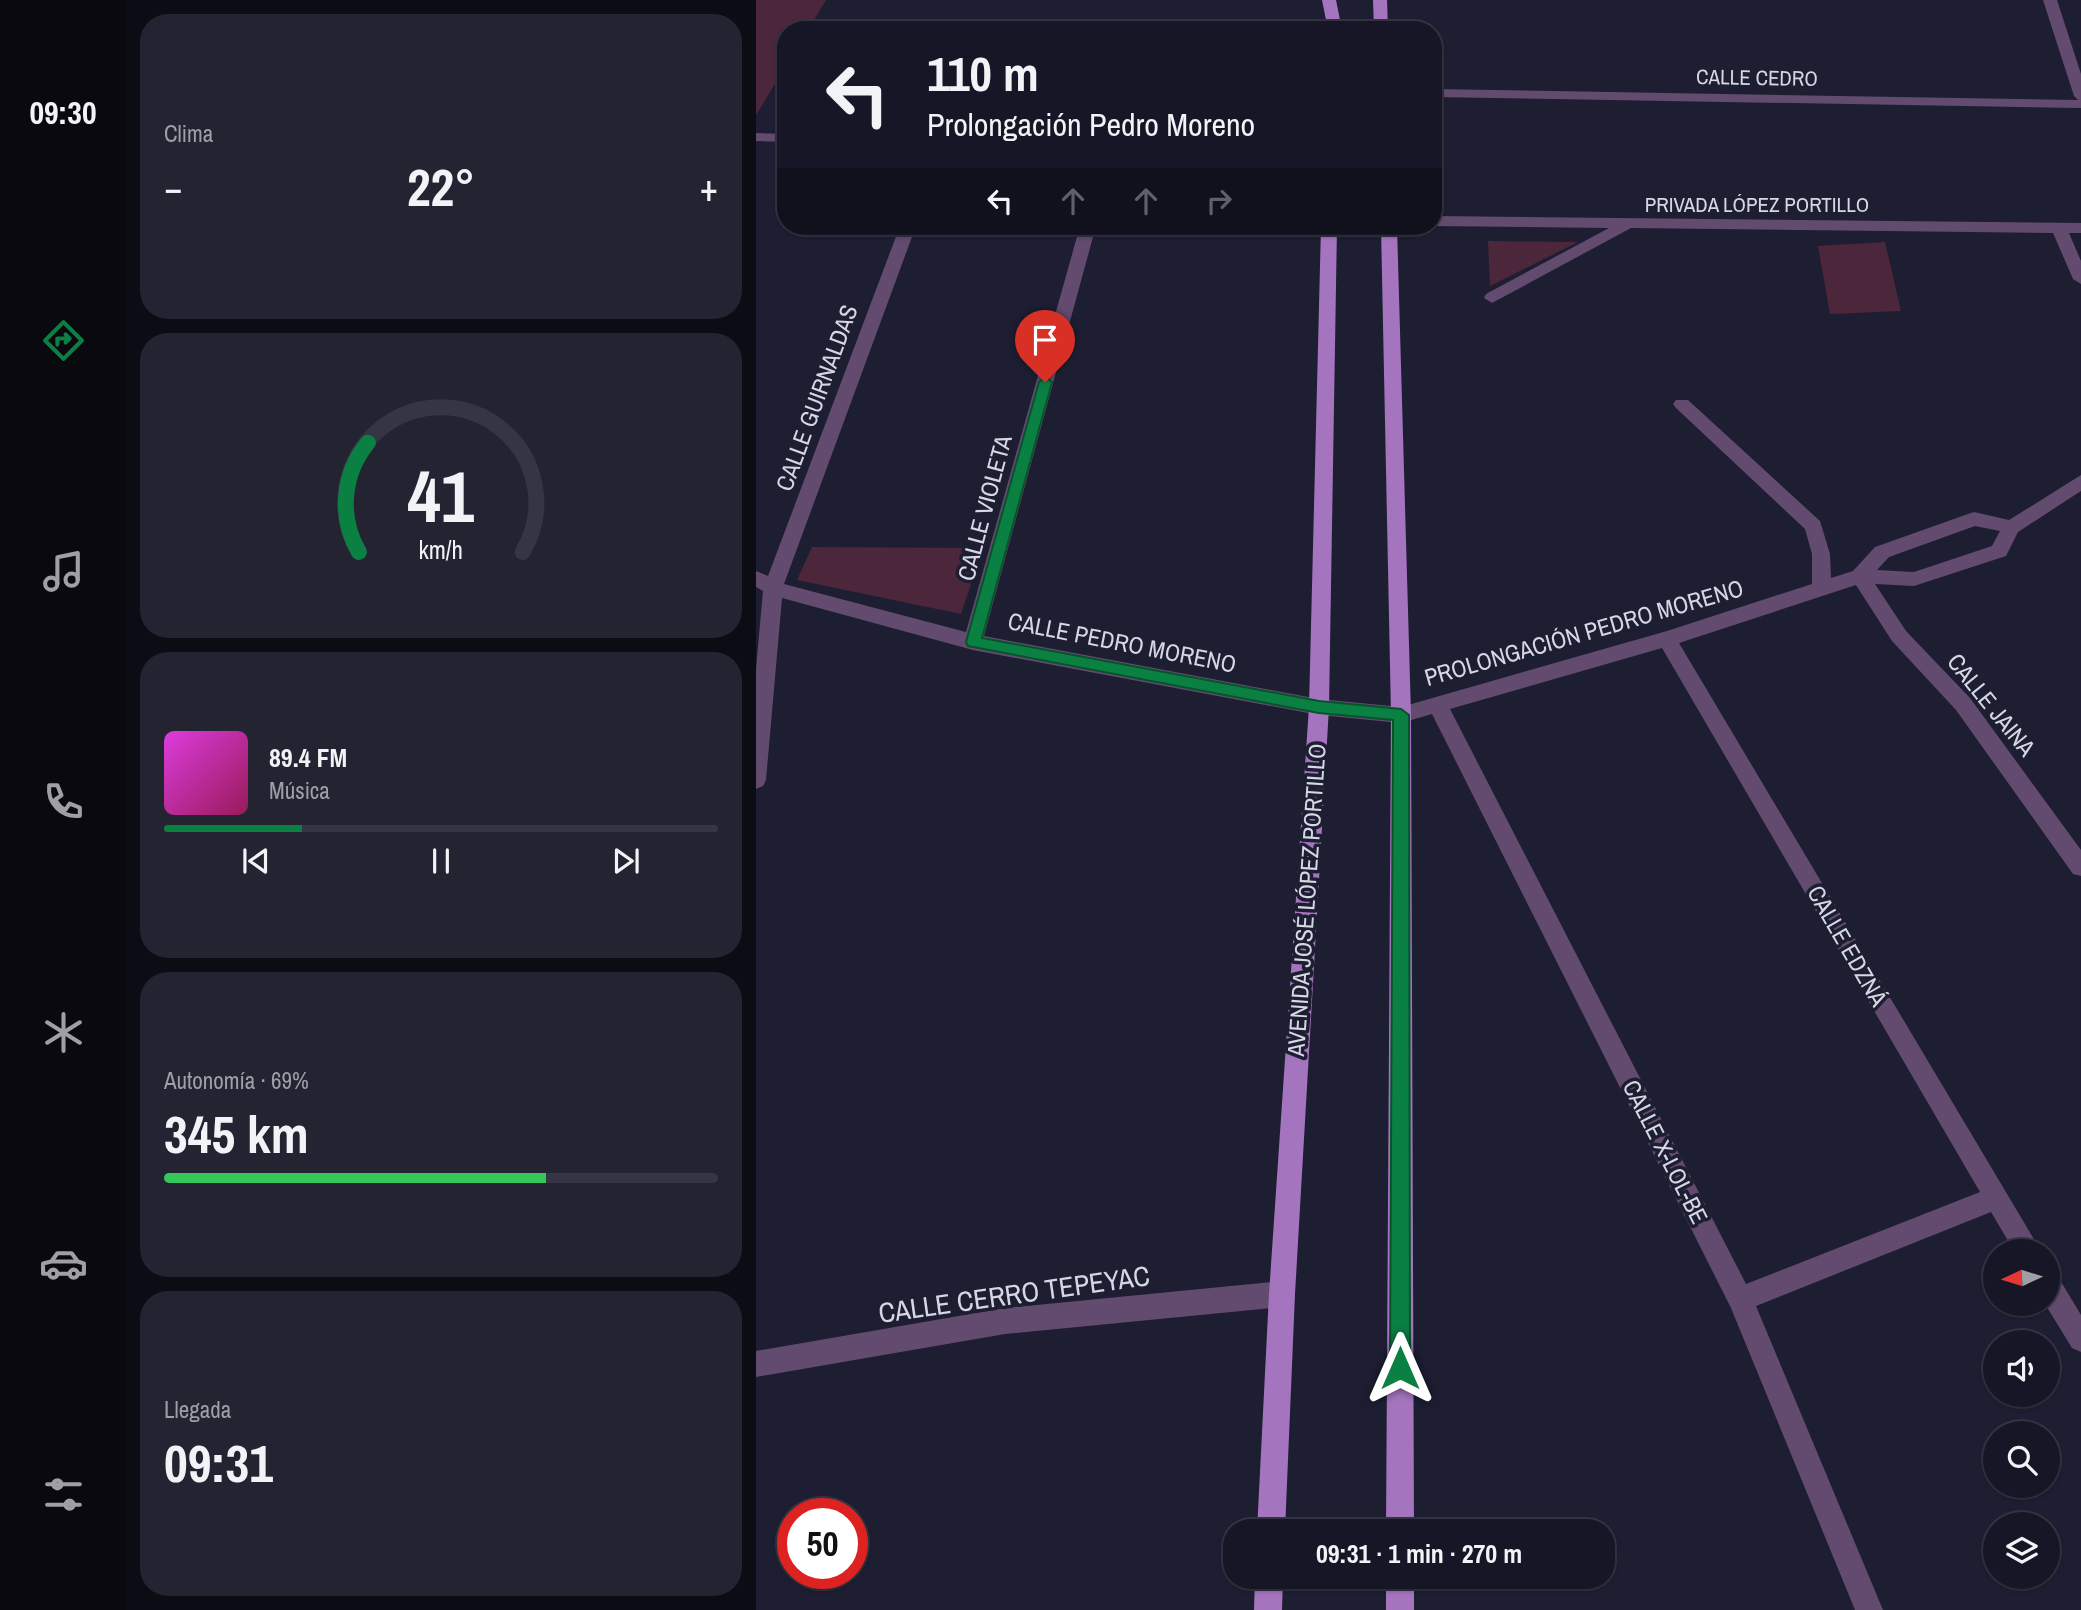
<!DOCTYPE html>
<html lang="es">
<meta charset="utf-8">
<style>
:root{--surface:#161626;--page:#232332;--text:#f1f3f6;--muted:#9e9fa7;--line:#353543;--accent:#0b8043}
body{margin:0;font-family:"Archivo Narrow",sans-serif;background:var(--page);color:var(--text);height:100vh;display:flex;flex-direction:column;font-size:26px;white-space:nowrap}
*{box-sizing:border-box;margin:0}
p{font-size:23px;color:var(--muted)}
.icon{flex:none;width:38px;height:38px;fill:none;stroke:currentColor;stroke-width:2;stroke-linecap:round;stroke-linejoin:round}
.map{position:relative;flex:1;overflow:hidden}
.drawer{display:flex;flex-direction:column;gap:14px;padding:14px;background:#0c0c15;width:630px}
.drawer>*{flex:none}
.top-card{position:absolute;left:21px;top:21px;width:665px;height:214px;border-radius:28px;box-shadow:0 2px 5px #0004,0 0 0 2px var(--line);background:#161626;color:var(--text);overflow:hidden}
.needle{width:46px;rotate:266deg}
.tools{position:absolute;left:1227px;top:1239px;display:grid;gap:14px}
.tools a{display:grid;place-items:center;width:77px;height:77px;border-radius:50%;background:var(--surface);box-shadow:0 2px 5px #0004,0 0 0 2px var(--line);font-size:35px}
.speed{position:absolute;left:21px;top:1498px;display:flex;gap:14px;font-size:35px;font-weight:700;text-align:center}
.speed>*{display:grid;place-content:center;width:91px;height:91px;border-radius:50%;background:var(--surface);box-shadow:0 2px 5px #0004,0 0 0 2px var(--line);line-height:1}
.speed .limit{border:10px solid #d22;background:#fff;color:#111}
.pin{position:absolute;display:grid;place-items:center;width:60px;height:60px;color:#fff;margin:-72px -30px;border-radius:50% 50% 50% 0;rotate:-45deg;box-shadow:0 0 7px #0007}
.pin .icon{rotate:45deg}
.me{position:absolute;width:77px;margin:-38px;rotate:0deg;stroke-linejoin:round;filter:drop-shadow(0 0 5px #0008)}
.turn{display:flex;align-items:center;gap:24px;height:147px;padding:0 35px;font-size:32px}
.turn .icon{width:91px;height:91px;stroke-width:2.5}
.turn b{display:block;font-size:49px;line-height:60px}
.lanes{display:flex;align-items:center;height:66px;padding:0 35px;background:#0003;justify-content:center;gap:35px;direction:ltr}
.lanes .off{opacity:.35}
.big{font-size:52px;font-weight:700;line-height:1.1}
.drawer .tile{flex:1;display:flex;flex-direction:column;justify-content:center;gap:10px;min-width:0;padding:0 24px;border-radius:28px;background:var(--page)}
.drawer .dial{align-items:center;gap:0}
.dial svg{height:182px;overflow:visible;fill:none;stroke:var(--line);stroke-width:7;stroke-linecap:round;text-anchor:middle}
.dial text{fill:var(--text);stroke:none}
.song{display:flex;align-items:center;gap:21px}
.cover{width:84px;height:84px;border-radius:10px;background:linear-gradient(135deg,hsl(300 70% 55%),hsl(330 70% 35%))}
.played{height:7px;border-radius:4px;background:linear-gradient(90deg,var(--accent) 25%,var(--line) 25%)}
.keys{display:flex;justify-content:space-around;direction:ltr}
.heat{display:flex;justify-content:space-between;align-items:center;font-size:38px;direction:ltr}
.charge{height:10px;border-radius:5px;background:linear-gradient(90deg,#34c759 69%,var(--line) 0)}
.trip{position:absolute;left:467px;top:1519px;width:392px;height:70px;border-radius:28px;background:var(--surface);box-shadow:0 2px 5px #0004,0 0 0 2px var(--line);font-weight:700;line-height:70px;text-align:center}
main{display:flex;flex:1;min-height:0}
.dock{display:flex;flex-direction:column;width:126px;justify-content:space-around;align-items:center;background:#09090f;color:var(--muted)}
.dock .icon{width:49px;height:49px}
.dock .active{color:var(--accent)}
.dock b{font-size:32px;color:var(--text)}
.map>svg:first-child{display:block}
.green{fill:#4c273b}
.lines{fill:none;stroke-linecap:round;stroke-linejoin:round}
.minor{fill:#634b6f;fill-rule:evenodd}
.major{fill:#a574bf;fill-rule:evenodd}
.route{fill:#0b8043;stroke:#07532c;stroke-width:2}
.labels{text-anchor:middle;stroke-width:7;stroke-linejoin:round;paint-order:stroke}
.far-street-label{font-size:21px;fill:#d5d7e4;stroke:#1d1e32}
.street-label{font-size:24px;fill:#d5d7e4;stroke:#1d1e32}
.near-street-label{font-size:28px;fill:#d5d7e4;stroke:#1d1e32}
</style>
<main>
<nav class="dock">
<b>09:30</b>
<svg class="icon active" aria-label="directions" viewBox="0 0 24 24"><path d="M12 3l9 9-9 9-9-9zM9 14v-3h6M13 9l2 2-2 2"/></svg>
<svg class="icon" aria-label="music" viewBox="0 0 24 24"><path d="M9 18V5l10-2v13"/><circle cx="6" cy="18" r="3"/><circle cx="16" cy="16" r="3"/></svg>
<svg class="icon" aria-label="phone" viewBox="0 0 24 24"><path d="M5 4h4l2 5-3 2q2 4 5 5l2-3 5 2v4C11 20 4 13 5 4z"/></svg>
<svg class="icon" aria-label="climate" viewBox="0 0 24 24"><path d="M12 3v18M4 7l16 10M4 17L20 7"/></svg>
<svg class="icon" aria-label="car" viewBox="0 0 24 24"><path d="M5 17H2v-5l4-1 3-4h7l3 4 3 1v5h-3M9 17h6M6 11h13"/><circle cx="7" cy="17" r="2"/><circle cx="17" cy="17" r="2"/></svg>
<svg class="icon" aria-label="filters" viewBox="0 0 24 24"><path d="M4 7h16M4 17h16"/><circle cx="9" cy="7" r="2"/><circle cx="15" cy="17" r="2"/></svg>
</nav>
<section class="drawer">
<div class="tile"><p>Clima</p>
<div class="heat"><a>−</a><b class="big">22°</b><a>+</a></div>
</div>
<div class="tile dial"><svg viewBox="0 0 100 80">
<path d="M14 69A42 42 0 1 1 86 69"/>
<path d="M14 69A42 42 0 0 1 18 21" stroke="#0b8043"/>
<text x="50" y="56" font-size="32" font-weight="700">41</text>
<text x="50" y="72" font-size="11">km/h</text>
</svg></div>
<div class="tile">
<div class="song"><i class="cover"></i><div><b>89.4 FM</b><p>Música</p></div></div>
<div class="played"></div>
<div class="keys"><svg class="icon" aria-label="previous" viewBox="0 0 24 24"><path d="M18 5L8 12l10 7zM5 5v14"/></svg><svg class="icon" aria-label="pause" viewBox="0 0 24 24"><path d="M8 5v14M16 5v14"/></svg><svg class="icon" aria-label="next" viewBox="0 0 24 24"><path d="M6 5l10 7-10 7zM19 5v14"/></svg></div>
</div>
<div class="tile"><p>Autonomía · 69%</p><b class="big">345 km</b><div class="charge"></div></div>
<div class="tile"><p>Llegada</p><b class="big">09:31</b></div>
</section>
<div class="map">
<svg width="1325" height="1610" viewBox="0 0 1325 1610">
<rect width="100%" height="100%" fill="#1d1e32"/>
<path class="green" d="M0,0H70L52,30H30V66L0,115Z
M732,241L822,242L734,286Z
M1129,242L1145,311L1074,314L1062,246Z
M56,547L227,548L205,614L41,580Z"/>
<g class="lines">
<path class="minor" d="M1287,0H1301L1325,74V108L677,97V89L1322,100L1318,96Z
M0,133L30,134V142L0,141Z
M677,216L1325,223V233H1313L1325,261V284L1317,279L1297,233L875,228L736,303L728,298L730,294L853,228L677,226Z
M144,226H160L28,584L210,632L324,226H340L228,636L563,699L645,707L911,631L1056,584V554L1049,529L920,408L917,404L920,400H932L1064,521L1074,554L1075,578L1097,571L1119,547L1212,514L1218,512L1253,520L1325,475V491L1262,532L1250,556L1158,586L1119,584L1150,631L1214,698L1325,850V876L1317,874L1200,710L1136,641L1100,585L923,643L1285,1251H1258L1235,1212L1000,1306L1127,1610H1099L975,1308L676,714L645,723L563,715L217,650L26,598L10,780L7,786L0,789V669L7,591L0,587V571L12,576ZM1219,526L1244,531L1236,546L1158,572L1121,570L1133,557ZM906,648L1224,1192L990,1284L694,709Z
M1292,1271L1301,1275L1325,1315V1352L1316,1348L1289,1304Z
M526,1281L535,1285L539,1294L535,1303L526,1307L249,1334L0,1377V1351L249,1308Z"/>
<path class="major" d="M566,0H580L586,30H572Z
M617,0H631L632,30H618Z
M565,226H581L573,707L539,1294L529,1531H501L513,1294L553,707Z
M625,226H641L655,715L658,1531H630L635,715Z
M499,1577H527L526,1610H498Z
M630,1577H658V1610H630Z"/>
</g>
<path class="route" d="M289,377L296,382L226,638L563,701L645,709L653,715L654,1368L651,1375L644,1378L637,1375L634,1368L637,720L563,713L212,646L210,642L283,382Z"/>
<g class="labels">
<g class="far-street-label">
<text transform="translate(1001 78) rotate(1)" y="7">CALLE CEDRO</text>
<text x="1001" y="212">PRIVADA LÓPEZ PORTILLO</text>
</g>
<g class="street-label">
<text transform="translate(61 398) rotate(-70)" y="8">CALLE GUIRNALDAS</text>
<text transform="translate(229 508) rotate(-75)" y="8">CALLE VIOLETA</text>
<text transform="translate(828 633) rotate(-16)" y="8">PROLONGACIÓN PEDRO MORENO</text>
<text transform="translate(366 643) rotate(11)" y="8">CALLE PEDRO MORENO</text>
<text transform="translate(1235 705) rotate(51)" y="8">CALLE JAINA</text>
<text transform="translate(551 900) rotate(-86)" y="8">AVENIDA JOSÉ LÓPEZ PORTILLO</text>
<text transform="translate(1091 946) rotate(60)" y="8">CALLE EDZNÁ</text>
<text transform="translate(909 1152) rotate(63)" y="8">CALLE X-LOL-BE</text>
</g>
<g class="near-street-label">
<text transform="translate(258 1294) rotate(-8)" y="10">CALLE CERRO TEPEYAC</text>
</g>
</g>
</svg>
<div class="tools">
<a><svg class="needle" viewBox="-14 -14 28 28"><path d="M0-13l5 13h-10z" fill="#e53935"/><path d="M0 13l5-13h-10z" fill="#9e9fa7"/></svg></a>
<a><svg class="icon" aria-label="sound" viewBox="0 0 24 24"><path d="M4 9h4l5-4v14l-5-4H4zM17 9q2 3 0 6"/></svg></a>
<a><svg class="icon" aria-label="search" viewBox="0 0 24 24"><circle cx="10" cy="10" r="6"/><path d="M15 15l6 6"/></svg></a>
<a><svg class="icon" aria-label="layers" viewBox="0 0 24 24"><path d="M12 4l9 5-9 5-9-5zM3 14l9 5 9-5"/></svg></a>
</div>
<div class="speed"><div class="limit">50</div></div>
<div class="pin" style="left:289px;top:382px;background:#d93025"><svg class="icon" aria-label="arrive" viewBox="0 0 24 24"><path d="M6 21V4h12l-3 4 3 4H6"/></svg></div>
<svg class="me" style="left:644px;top:1368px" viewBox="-20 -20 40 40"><path d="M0-17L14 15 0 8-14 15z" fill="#0b8043" stroke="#fff" stroke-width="4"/></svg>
<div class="trip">09:31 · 1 min · 270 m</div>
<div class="top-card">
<div class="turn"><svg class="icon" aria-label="left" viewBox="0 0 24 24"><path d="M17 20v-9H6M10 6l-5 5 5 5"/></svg><div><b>110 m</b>Prolongación Pedro Moreno</div></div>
<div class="lanes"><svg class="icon" aria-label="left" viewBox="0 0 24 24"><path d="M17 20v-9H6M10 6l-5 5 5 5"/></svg><svg class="icon off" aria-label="ahead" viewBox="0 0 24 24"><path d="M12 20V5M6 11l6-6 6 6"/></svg><svg class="icon off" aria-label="ahead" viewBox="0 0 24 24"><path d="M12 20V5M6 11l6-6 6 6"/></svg><svg class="icon off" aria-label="right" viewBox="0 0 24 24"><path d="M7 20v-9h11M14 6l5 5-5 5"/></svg></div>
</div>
</div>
</main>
